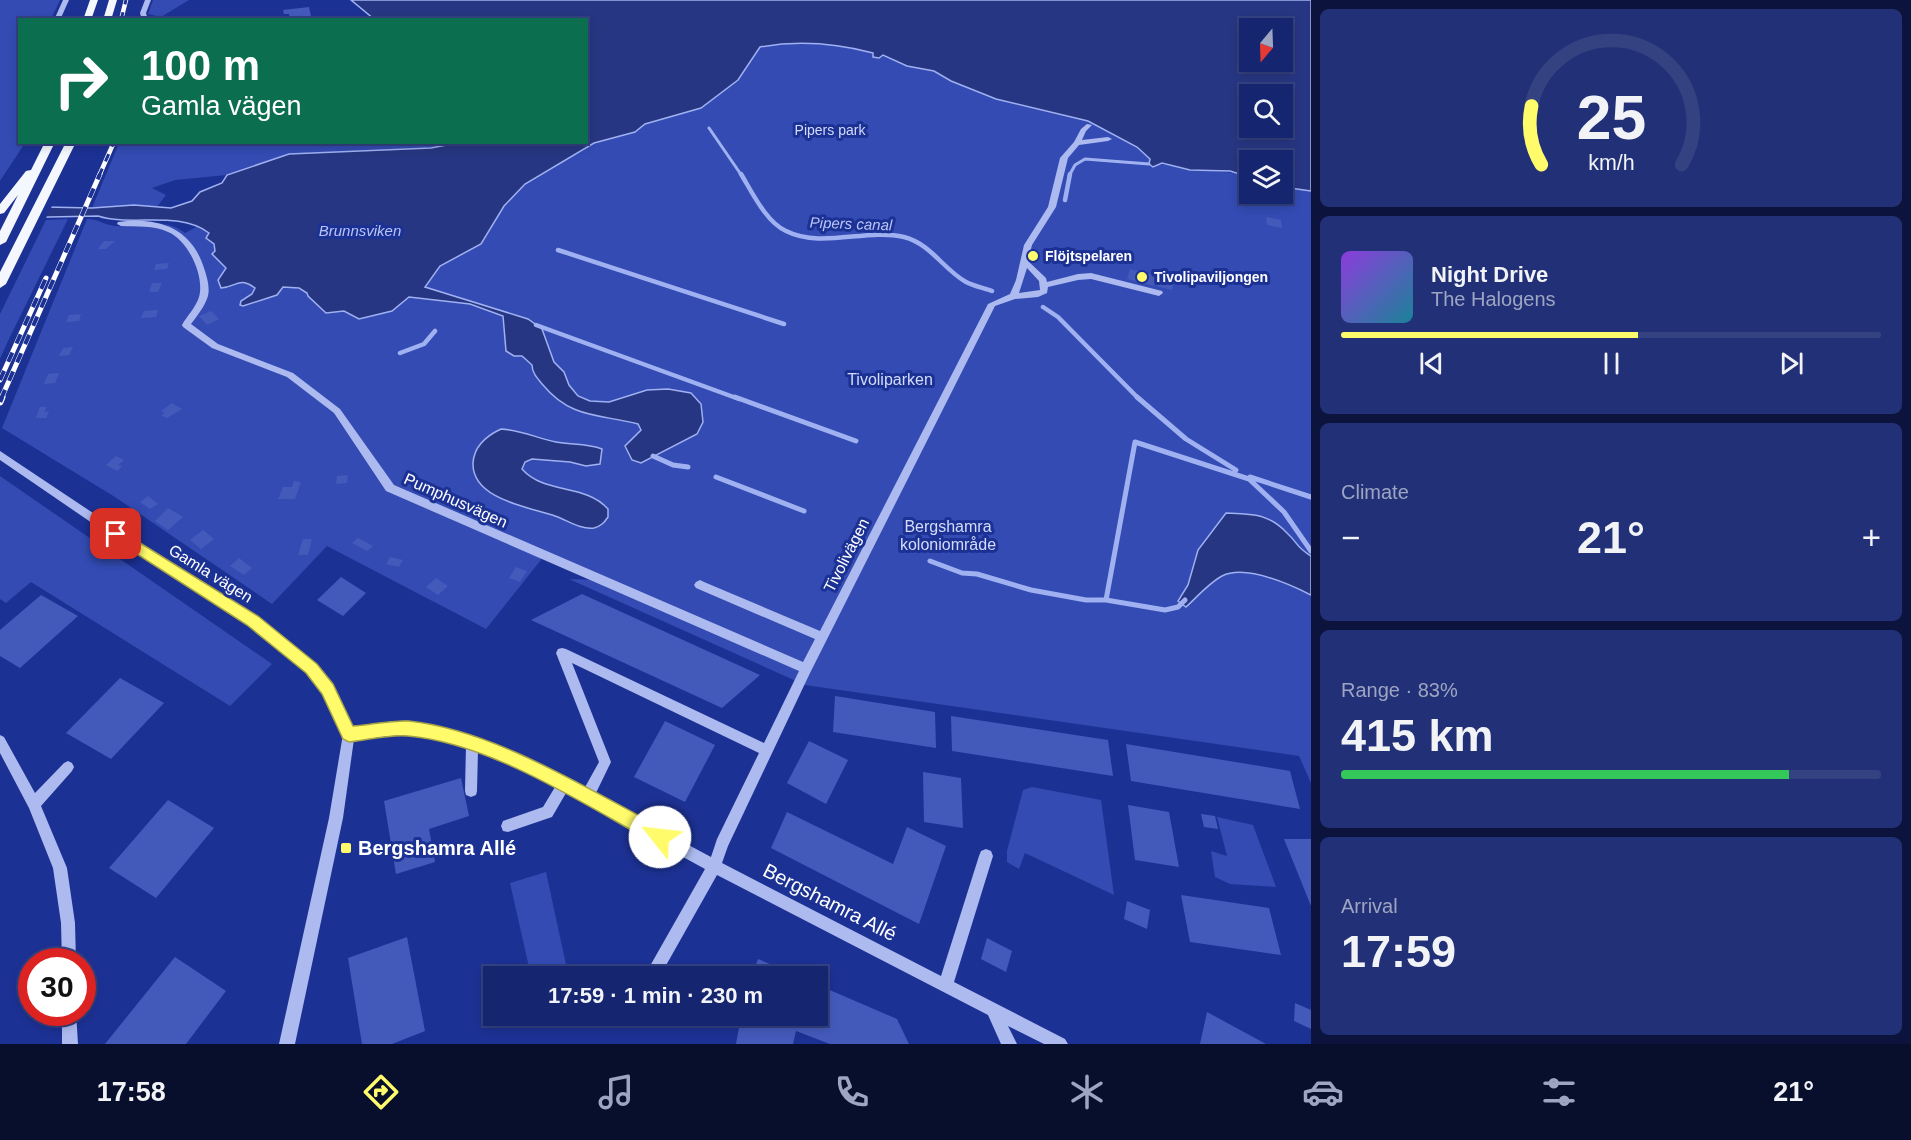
<!DOCTYPE html>
<meta charset="utf-8">
<style>
:root{--surface:#15256f;--page:#223177;--text:#f1f3f6;--muted:#9da5c3;--line:#344282;--accent:#fffb6b}
body{margin:0;font-family:Arial,sans-serif;background:var(--page);color:var(--text);height:100vh;display:flex;flex-direction:column;font-size:22px;white-space:nowrap}
*{box-sizing:border-box;margin:0}
p{font-size:20px;color:var(--muted)}
.icon{flex:none;width:33px;height:33px;fill:none;stroke:currentColor;stroke-width:2;stroke-linecap:round;stroke-linejoin:round}
.map{position:relative;flex:1;overflow:hidden}
.side{display:flex;flex-direction:column;gap:9px;padding:9px;background:#0c143d;width:600px}
.side>*{flex:none}
.top-card{position:absolute;left:18px;top:18px;width:570px;height:126px;border-radius:0px;box-shadow:0 3px 9px #0003,0 0 0 2px var(--line);background:#0b6e4f;color:#fff;overflow:hidden}
.needle{width:39px;rotate:199deg}
.tools{position:absolute;left:1239px;top:18px;display:grid;gap:12px}
.tools a{display:grid;place-items:center;width:54px;height:54px;border-radius:0px;background:var(--surface);box-shadow:0 3px 9px #0003,0 0 0 2px var(--line);font-size:30px}
.speed{position:absolute;left:18px;top:948px;display:flex;gap:12px;font-size:30px;font-weight:700;text-align:center}
.speed>*{display:grid;place-content:center;width:78px;height:78px;border-radius:50%;background:var(--surface);box-shadow:0 3px 9px #0003,0 0 0 2px var(--line);line-height:1}
.speed .limit{border:9px solid #d22;background:#fff;color:#111}
.pin{position:absolute;display:grid;place-items:center;width:51px;height:51px;color:#fff;margin:-26px;border-radius:12px;box-shadow:0 3px 9px #0006}
.me{position:absolute;width:66px;margin:-33px;rotate:299deg;stroke-linejoin:round;filter:drop-shadow(0 0 4px #0008)}
.turn{display:flex;align-items:center;gap:21px;height:126px;padding:0 24px;font-size:27px}
.turn .icon{width:78px;height:78px;stroke-width:2.5}
.turn b{display:block;font-size:42px;line-height:51px}
.big{font-size:45px;font-weight:600;line-height:1.1}
.side .widget{flex:1;display:flex;flex-direction:column;justify-content:center;gap:9px;min-width:0;padding:0 21px;border-radius:9px;background:var(--page)}
.side .dial{align-items:center;gap:0}
.dial svg{height:156px;overflow:visible;fill:none;stroke:var(--line);stroke-width:7;stroke-linecap:round;text-anchor:middle}
.dial text{fill:var(--text);stroke:none}
.song{display:flex;align-items:center;gap:18px}
.cover{width:72px;height:72px;border-radius:9px;background:linear-gradient(135deg,hsl(270 70% 55%),hsl(190 70% 35%))}
.played{height:6px;border-radius:3px;background:linear-gradient(90deg,var(--accent) 55%,var(--line) 55%)}
.keys{display:flex;justify-content:space-around;direction:ltr}
.heat{display:flex;justify-content:space-between;align-items:center;font-size:33px;direction:ltr}
.charge{height:9px;border-radius:4px;background:linear-gradient(90deg,#34c759 83%,var(--line) 0)}
.trip{position:absolute;left:483px;top:966px;width:345px;height:60px;border-radius:0px;background:var(--surface);box-shadow:0 3px 9px #0003,0 0 0 2px var(--line);font-weight:600;line-height:60px;text-align:center}
.tabs{display:flex;height:96px;justify-content:space-around;align-items:center;background:#080f2c;color:var(--muted)}
.tabs .icon{width:42px;height:42px}
.tabs .active{color:var(--accent)}
.tabs b{font-size:27px;color:var(--text)}
main{display:flex;flex:1;min-height:0}
.map>svg:first-child{display:block}
.green{fill:#334bb3}
.water{fill:#273682;stroke:#a0b1f1;stroke-width:1.5;fill-rule:evenodd}
.pier{fill:#1c3194}
.lines{fill:none;stroke-linecap:round;stroke-linejoin:round}
.stream-far2{stroke:#a0b1f1;stroke-width:3}
.stream-far1{stroke:#a0b1f1;stroke-width:4.5}
.stream{stroke:#a0b1f1;stroke-width:5}
.building{fill:#445abb}
.minor{fill:#adbaef;fill-rule:evenodd}
.major{fill:#f5f7ff;fill-rule:evenodd}
.rail-far2-casing{stroke:#fff;stroke-width:4.5}
.rail-far1-casing{stroke:#fff;stroke-width:5}
.rail-casing{stroke:#fff;stroke-width:7}
.rail-far2{stroke:#1c3194;stroke-width:3;stroke-dasharray:8;stroke-linecap:butt}
.rail-far1{stroke:#1c3194;stroke-width:4;stroke-dasharray:10;stroke-linecap:butt}
.rail{stroke:#1c3194;stroke-width:4.5;stroke-dasharray:14;stroke-linecap:butt}
.route{fill:#fffb6b;stroke:#a6a346;stroke-width:1.5}
.poi-dot{fill:#fffb6b;stroke:#1c3194;stroke-width:2}
.labels{text-anchor:middle;stroke-width:6;stroke-linejoin:round;paint-order:stroke}
.far-park-label{font-size:14px;fill:#d4dbfb;stroke:#1c3194}
.far-poi-label{font-size:14px;font-weight:bold;fill:#fff;stroke:#1c3194;text-anchor:start}
.far-water-label{font-size:15px;font-style:italic;fill:#bac5f6;stroke:#1c3194}
.park-label{font-size:16px;fill:#d4dbfb;stroke:#1c3194}
.street-label{font-size:16px;fill:#fff;stroke:#1c3194}
.near-poi-label{font-size:20px;font-weight:bold;fill:#fff;stroke:#1c3194;text-anchor:start}
.near-street-label{font-size:20px;fill:#fff;stroke:#1c3194}
</style>
<main>
<div class="map">
<svg width="1311" height="1044" viewBox="0 0 1311 1044">
<rect width="100%" height="100%" fill="#1c3194"/>
<path class="green" d="M0,0H60L51,19L20,20V142L25,143L0,181Z
M153,0H189L161,17L148,14Z
M783,43H827L851,47L895,59L907,66L934,71L951,81L996,99L1088,121L1137,147L1150,159L1153,166C1168,161 1181,171 1196,171C1215,171 1231,171 1249,177L1250,194H1282L1283,187L1311,191V783L1299,756L805,685L569,579L598,580L544,556L486,629L327,546L272,604L115,497L2,428L87,219C97,219 101,223 110,225C135,231 162,214 185,233L196,227L209,233L218,257L226,268L228,288C238,280 245,281 255,288L252,294L241,301L240,305L243,306L277,295L283,287C308,286 310,299 326,313L409,297L424,287L440,266L481,244L504,206L525,184L594,143L635,132L645,124L701,108L738,80L760,47Z
M119,143H462L431,148L289,154L227,175L175,180L152,188L166,195L157,207L134,205L92,208Z
M68,219L9,339L0,359V314L46,220Z
M0,476L272,664L230,706L31,582L6,603L0,599Z
M1032,787L1101,800L1114,895L1025,853L1019,869L1007,862V851L1023,790Z
M1217,817L1253,825L1276,887L1230,884L1215,877L1211,851L1227,856Z
M546,872L568,974L560,976H531L510,883Z"/>
<path class="water" d="M351,0H1311V191L1283,187L1282,160H1250L1249,177L1230,171L1190,170L1162,163L1153,167L1149,164L1150,159L1137,147L1088,121L996,99L951,81L934,71L907,66L883,55L879,58L873,57V53C835,43 799,40 760,47L738,80L701,108L645,124L635,132L594,143L525,184L504,206L481,244L440,266L425,287L528,319L542,329L554,362L564,372L569,385L578,396L590,401L609,402L647,390L668,389L691,393L701,404L703,422L697,434L641,463L632,460L625,446L641,430L638,424C600,414 571,419 543,385C538,379 532,373 532,365L522,356H514L506,351L503,316L470,304L409,297L392,311L359,319L344,311L326,313L308,296L307,293L299,288L283,287L277,295L243,306L240,305L241,301L252,294L255,288C239,276 237,287 221,288L218,280L226,268L212,254L215,251L214,244L206,238L209,233C178,210 132,227 98,216L0,218V206L92,208L134,205L171,208L192,201L200,192L222,183L227,175L289,154L431,148L462,142H586V20L374,19ZM1250,28H1282V62H1250ZM1250,94H1282V128H1250Z
M501,429C520,430 537,438 556,442C571,445 587,443 602,449L600,464L586,466L570,462L532,459L525,462L522,469C545,495 585,483 608,509V517C604,523 601,526 594,528C581,530 567,520 555,516C528,507 472,499 473,463C474,446 486,436 501,429Z
M1226,513C1252,514 1268,513 1287,533C1298,543 1296,547 1311,556V595C1289,584 1246,564 1222,576C1209,583 1197,597 1186,607L1178,601L1188,585L1198,550Z"/>
<path class="pier" d="M0,203L53,204L45,220L0,221Z"/>
<g class="lines">
<path class="stream-far2" d="M709,128L742,176
M1069,176L1075,165L1085,159L1149,164"/>
<path class="stream-far1" d="M741,174C752,192 766,222 786,231C822,249 866,228 904,237C931,244 943,269 966,282C973,286 984,288 992,291
M1065,200L1070,174
M558,250L784,324
M1043,307L1058,317L1139,399
M536,325L739,399
M400,353L424,344L435,331"/>
<path class="stream" d="M735,397L856,441
M1137,397L1186,439L1236,470
M653,456L673,465L688,467
M716,477L804,511
M1250,477L1311,497
M930,561L962,573L977,574L1031,590L1086,600H1106L1165,610L1178,607L1185,600
M1106,600L1135,442L1249,479L1284,512L1311,551"/>
</g>
<path class="building" d="M309,7L311,16L290,19L289,14H284L283,10Z
M1266,217L1281,220L1282,228L1267,225Z
M104,241H115L106,249H98Z
M169,263L167,269L154,270L156,264Z
M1130,269L1157,276L1154,286L1127,279Z
M1159,276L1174,280L1172,290L1156,286Z
M152,283H162L158,292H149Z
M158,310L156,317L141,318L144,311Z
M211,311L219,319L207,325L199,316Z
M81,314L79,321L66,322L69,315Z
M73,347L69,355L59,356L63,348Z
M59,373L55,383L44,384L48,374Z
M172,403L182,409L167,418L161,415L165,413L161,411Z
M40,407H47L44,412L49,411L46,418H36Z
M116,456L124,460L118,465L122,466L117,471L106,465Z
M348,475L347,483L336,484L337,476Z
M294,481L301,482L295,499H278L283,487H292Z
M148,496L158,504L150,509L140,502Z
M168,508L183,517L168,530L155,521Z
M203,530L214,539L201,549L190,540Z
M358,538L373,546L367,551L352,543Z
M303,539H312L308,555H298Z
M390,557L403,560L399,567L386,564Z
M239,558L252,568L244,575L230,566Z
M516,567L527,571L520,582L509,578Z
M341,577L366,593L343,616L317,600Z
M436,578L448,586L438,595L426,587Z
M582,594L760,675L722,708L531,620Z
M41,595L78,616L20,668L0,656V630Z
M120,678L164,703L111,759L66,733Z
M835,696L935,712L936,748L833,732Z
M951,716L1108,740L1113,776L952,751Z
M665,721L715,745L685,802L634,777Z
M809,741L848,760L826,804L787,783Z
M1126,744L1290,771L1300,809L1131,781Z
M923,772L961,778L963,828L924,822Z
M461,778L469,816L429,829L435,862L396,874L384,801Z
M168,800L214,828L156,898L109,868Z
M1128,805L1169,812L1179,867L1135,860Z
M787,812L893,864L907,827L946,846L919,924L771,848Z
M1201,814L1215,816L1218,829L1204,827Z
M1284,839H1311V906Z
M1181,895L1269,908L1281,955L1190,942Z
M1127,901L1150,910L1147,929L1124,919Z
M407,937L425,1031L392,1044H362L348,958Z
M987,938L1012,951L1006,972L981,959Z
M175,957L226,991L186,1044H105Z
M758,959L798,976H752Z
M818,985L897,1019L909,1044H830L796,1031L793,1044H736L741,1016H818Z
M1295,1003L1311,1010V1029L1294,1021Z
M1207,1012L1266,1044H1200Z"/>
<g class="lines">
<path class="minor" d="M63,0H69L60,20H54Z
M145,0H151L146,13L148,20H142L140,13Z
M1087,124L1092,125L1086,131L1082,140L1108,137L1112,139L1108,141L1079,145L1068,158L1056,207L1032,245L1028,261L1046,278L1047,282L1078,274L1091,273L1162,291L1163,293L1159,296L1091,279L1078,280L1048,287L1047,293L1038,297L1015,299L995,306L810,673L728,846L722,863L941,976L979,856L981,851L986,849L991,851L993,856L954,982L1065,1039L1068,1044H1044L1008,1026L1017,1044H1001L988,1015L717,875L660,976H650L648,971L650,966L705,869L566,793L552,817L508,832L503,831L501,826L503,821L543,807L555,787L478,750L477,791L476,795L471,797L466,795L465,791L466,745L440,739L405,734L354,739L343,818L295,1044H279L329,818L343,734L324,693L308,672L248,624L130,549L0,460V451L138,543L256,618L316,664L332,685L352,728L405,722L440,727L472,735L584,789L599,762L556,653L558,649L562,648L566,649L764,743L799,671L386,491L334,413L287,377L212,348L183,327L182,325C187,316 196,307 199,297C205,276 188,240 168,232C154,225 136,227 121,226L117,224L118,222C158,217 191,227 204,268C207,277 210,287 208,296C205,306 197,316 191,324L218,344L293,373L340,409L394,485L803,662L815,639L696,588L694,585L696,582L700,580L704,582L820,631L988,304L1010,294L1016,280L1024,245L1048,207L1060,158L1074,142L1081,129ZM1027,268L1039,281L1040,290L1019,293ZM572,663L759,753L717,839L711,857L595,795L611,762Z
M0,735L4,737L35,793L64,763L68,761L72,763L74,767L72,771L41,806L67,868L75,923L76,962H62L61,923L53,868L29,808L0,753Z
M62,1012H76L78,1044H62Z"/>
<path class="major" d="M90,0H98L91,20H83Z
M109,0H117L111,20H103Z
M45,142H55L6,242L0,245V231L18,195L4,213L0,214V204L26,171L31,170Z
M66,142H76L6,284L0,288V272Z"/>
<defs>
<path id="rail-far2" d="M121,20L126,0
M99,176L114,142"/>
<path id="rail-far1" d="M0,380L46,278
M1,399L100,174"/>
<path id="rail" d="M0,402L2,397"/>
</defs>
<use href="#rail-far2" class="rail-far2-casing"/>
<use href="#rail-far1" class="rail-far1-casing"/>
<use href="#rail" class="rail-casing"/>
<use href="#rail-far2" class="rail-far2"/>
<use href="#rail-far1" class="rail-far1"/>
<use href="#rail" class="rail"/>
</g>
<path class="route" d="M116,528L258,616L317,664L333,684L353,726C371,725 391,720 409,721C495,730 589,790 666,830L669,837L666,843L660,845L654,843C582,803 490,743 408,736C389,734 368,740 349,742L343,739L322,694L306,673L247,625L112,538L110,534L112,530Z"/>
<g class="poi-dot">
<circle cx="1033" cy="256" r="6"/>
<circle cx="1142" cy="277" r="6"/>
<rect x="340" y="842" width="12" height="12" rx="3"/>
</g>
<g class="labels">
<g class="far-park-label">
<text x="830" y="135">Pipers park</text>
</g>
<g class="far-poi-label">
<text x="1045" y="261">Flöjtspelaren</text>
<text x="1154" y="282">Tivolipaviljongen</text>
</g>
<g class="far-water-label">
<text transform="translate(851 224) rotate(2)" y="5">Pipers canal</text>
<text x="360" y="236">Brunnsviken</text>
</g>
<g class="park-label">
<text x="890" y="385">Tivoliparken</text>
<text x="948" y="532">Bergshamra<tspan x="948" dy="18">koloniområde</tspan></text>
</g>
<g class="street-label">
<text transform="translate(456 500) rotate(24)" y="6">Pumphusvägen</text>
<text transform="translate(846 555) rotate(-63)" y="6">Tivolivägen</text>
<text transform="translate(211 573) rotate(32)" y="6">Gamla vägen</text>
</g>
<g class="near-poi-label">
<text x="358" y="855">Bergshamra Allé</text>
</g>
<g class="near-street-label">
<text transform="translate(830 902) rotate(27)" y="7">Bergshamra Allé</text>
</g>
</g>
</svg>
<div class="tools">
<a><svg class="needle" viewBox="-14 -14 28 28"><path d="M0-13l5 13h-10z" fill="#e53935"/><path d="M0 13l5-13h-10z" fill="#9da5c3"/></svg></a>
<a><svg class="icon" aria-label="search" viewBox="0 0 24 24"><circle cx="10" cy="10" r="6"/><path d="M15 15l6 6"/></svg></a>
<a><svg class="icon" aria-label="layers" viewBox="0 0 24 24"><path d="M12 4l9 5-9 5-9-5zM3 14l9 5 9-5"/></svg></a>
</div>
<div class="speed"><div class="limit">30</div></div>
<div class="pin" style="left:116px;top:534px;background:#d93025"><svg class="icon" aria-label="arrive" viewBox="0 0 24 24"><path d="M6 21V4h12l-3 4 3 4H6"/></svg></div>
<svg class="me" style="left:660px;top:837px" viewBox="-20 -20 40 40"><circle r="19" fill="#fff"/><path d="M0-13L10 11 0 6-10 11z" fill="#fffb6b"/></svg>
<div class="trip">17:59 · 1 min · 230 m</div>
<div class="top-card">
<div class="turn"><svg class="icon" aria-label="right" viewBox="0 0 24 24"><path d="M7 20v-9h11M14 6l5 5-5 5"/></svg><div><b>100 m</b>Gamla vägen</div></div>
</div>
</div>
<section class="side">
<div class="widget dial"><svg viewBox="0 0 100 80">
<path d="M14 69A42 42 0 1 1 86 69"/>
<path d="M14 69A42 42 0 0 1 9 39" stroke="#fffb6b"/>
<text x="50" y="56" font-size="32" font-weight="700">25</text>
<text x="50" y="72" font-size="11">km/h</text>
</svg></div>
<div class="widget">
<div class="song"><i class="cover"></i><div><b>Night Drive</b><p>The Halogens</p></div></div>
<div class="played"></div>
<div class="keys"><svg class="icon" aria-label="previous" viewBox="0 0 24 24"><path d="M18 5L8 12l10 7zM5 5v14"/></svg><svg class="icon" aria-label="pause" viewBox="0 0 24 24"><path d="M8 5v14M16 5v14"/></svg><svg class="icon" aria-label="next" viewBox="0 0 24 24"><path d="M6 5l10 7-10 7zM19 5v14"/></svg></div>
</div>
<div class="widget"><p>Climate</p>
<div class="heat"><a>−</a><b class="big">21°</b><a>+</a></div>
</div>
<div class="widget"><p>Range · 83%</p><b class="big">415 km</b><div class="charge"></div></div>
<div class="widget"><p>Arrival</p><b class="big">17:59</b></div>
</section>
</main>
<nav class="tabs">
<b>17:58</b>
<svg class="icon active" aria-label="directions" viewBox="0 0 24 24"><path d="M12 3l9 9-9 9-9-9zM9 14v-3h6M13 9l2 2-2 2"/></svg>
<svg class="icon" aria-label="music" viewBox="0 0 24 24"><path d="M9 18V5l10-2v13"/><circle cx="6" cy="18" r="3"/><circle cx="16" cy="16" r="3"/></svg>
<svg class="icon" aria-label="phone" viewBox="0 0 24 24"><path d="M5 4h4l2 5-3 2q2 4 5 5l2-3 5 2v4C11 20 4 13 5 4z"/></svg>
<svg class="icon" aria-label="climate" viewBox="0 0 24 24"><path d="M12 3v18M4 7l16 10M4 17L20 7"/></svg>
<svg class="icon" aria-label="car" viewBox="0 0 24 24"><path d="M5 17H2v-5l4-1 3-4h7l3 4 3 1v5h-3M9 17h6M6 11h13"/><circle cx="7" cy="17" r="2"/><circle cx="17" cy="17" r="2"/></svg>
<svg class="icon" aria-label="filters" viewBox="0 0 24 24"><path d="M4 7h16M4 17h16"/><circle cx="9" cy="7" r="2"/><circle cx="15" cy="17" r="2"/></svg>
<b>21°</b>
</nav>
